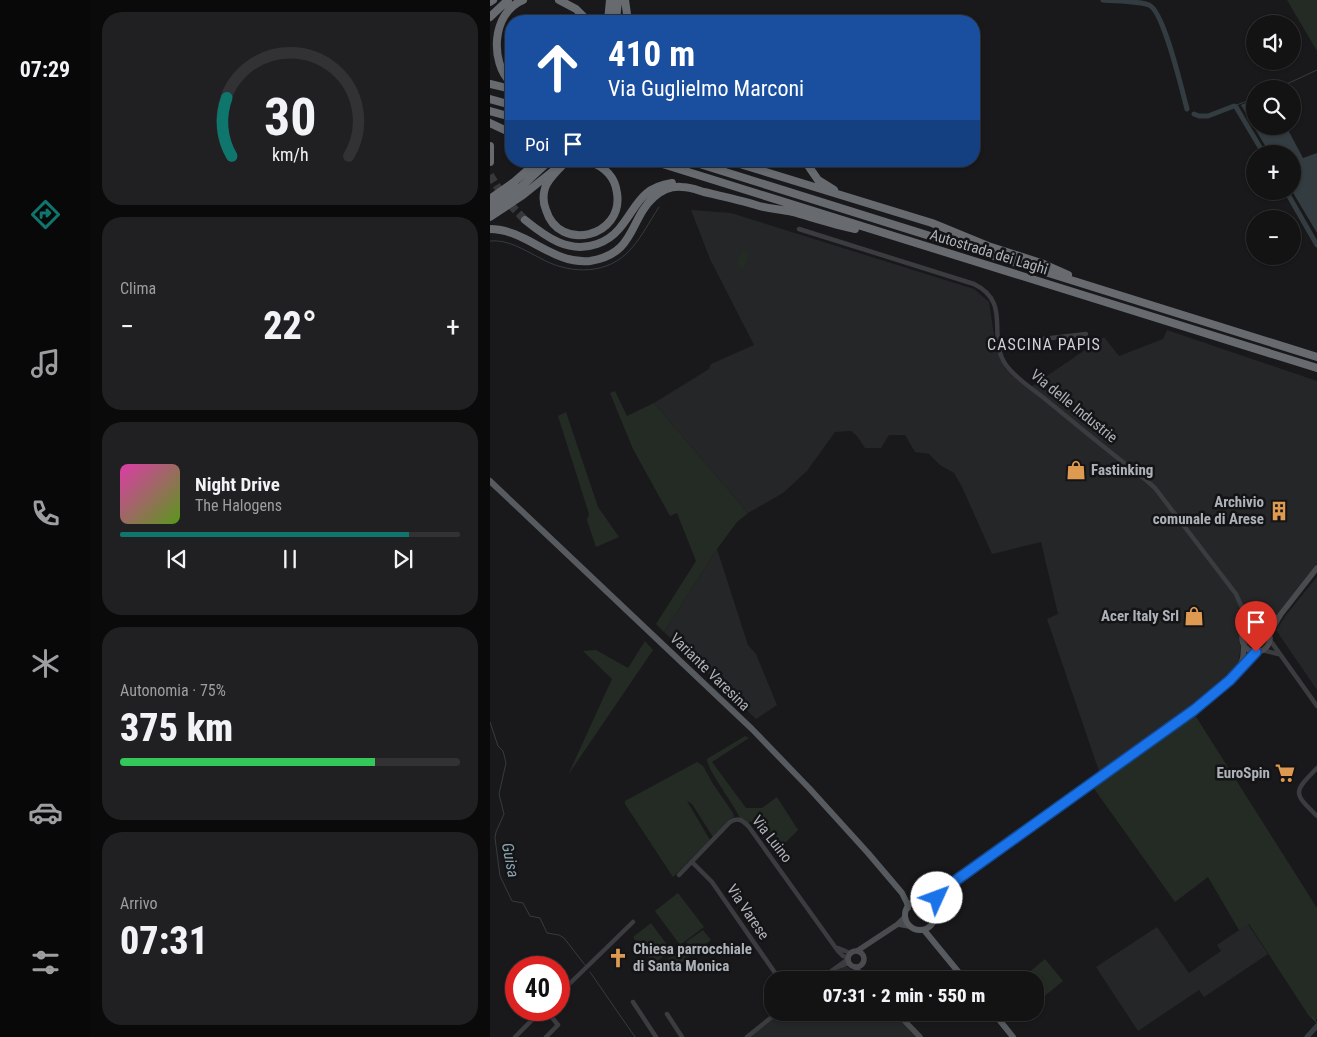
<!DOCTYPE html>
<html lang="it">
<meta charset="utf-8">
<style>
:root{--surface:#131314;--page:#202022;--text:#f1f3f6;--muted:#9d9ea0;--line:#323234;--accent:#0f766e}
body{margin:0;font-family:"Roboto Condensed",sans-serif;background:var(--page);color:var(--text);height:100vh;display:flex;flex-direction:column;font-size:19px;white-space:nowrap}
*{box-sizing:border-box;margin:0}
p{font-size:16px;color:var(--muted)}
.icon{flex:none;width:28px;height:28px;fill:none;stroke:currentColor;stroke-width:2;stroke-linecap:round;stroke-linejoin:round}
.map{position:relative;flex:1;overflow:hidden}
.drawer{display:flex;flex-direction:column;gap:12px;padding:12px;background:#0a0a0b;width:400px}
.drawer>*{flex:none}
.top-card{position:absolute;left:15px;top:15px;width:475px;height:152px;border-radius:20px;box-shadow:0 1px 4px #0004,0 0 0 1px var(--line);background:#1a4fa0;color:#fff;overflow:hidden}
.fabs{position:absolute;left:756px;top:15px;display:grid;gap:10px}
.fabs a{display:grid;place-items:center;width:55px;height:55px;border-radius:50%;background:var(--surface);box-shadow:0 1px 4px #0004,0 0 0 1px var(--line);font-size:25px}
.speed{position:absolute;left:15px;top:956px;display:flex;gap:10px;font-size:25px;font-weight:700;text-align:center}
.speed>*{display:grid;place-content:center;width:65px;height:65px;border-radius:50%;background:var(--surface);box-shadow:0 1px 4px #0004,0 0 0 1px var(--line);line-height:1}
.speed .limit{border:8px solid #d22;background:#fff;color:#111}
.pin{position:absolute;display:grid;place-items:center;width:42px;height:42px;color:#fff;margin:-51px -21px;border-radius:50% 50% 50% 0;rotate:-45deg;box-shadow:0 0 5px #0007}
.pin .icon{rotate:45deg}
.me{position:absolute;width:55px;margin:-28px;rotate:47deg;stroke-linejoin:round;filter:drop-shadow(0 0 4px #0008)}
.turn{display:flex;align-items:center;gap:18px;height:105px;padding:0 20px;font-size:22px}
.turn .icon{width:65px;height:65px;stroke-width:2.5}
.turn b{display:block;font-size:35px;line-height:42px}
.then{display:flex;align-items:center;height:48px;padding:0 20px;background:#0003;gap:10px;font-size:19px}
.big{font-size:38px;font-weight:800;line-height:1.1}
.drawer .widget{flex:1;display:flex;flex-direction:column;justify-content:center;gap:8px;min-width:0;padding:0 18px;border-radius:20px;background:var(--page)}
.drawer .dial{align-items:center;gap:0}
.dial svg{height:130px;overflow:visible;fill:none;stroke:var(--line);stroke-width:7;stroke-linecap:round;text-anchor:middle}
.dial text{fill:var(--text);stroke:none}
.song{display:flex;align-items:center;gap:15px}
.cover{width:60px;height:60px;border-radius:8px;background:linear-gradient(135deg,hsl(320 70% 55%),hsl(90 70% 35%))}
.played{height:5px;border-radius:2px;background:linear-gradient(90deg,var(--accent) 85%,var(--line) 85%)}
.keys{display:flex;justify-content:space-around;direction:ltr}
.heat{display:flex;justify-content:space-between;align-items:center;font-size:28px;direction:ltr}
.charge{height:8px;border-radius:4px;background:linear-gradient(90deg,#34c759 75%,var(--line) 0)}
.trip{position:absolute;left:274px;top:971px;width:280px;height:50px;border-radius:20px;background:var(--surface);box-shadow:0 1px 4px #0004,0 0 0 1px var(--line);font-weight:800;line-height:50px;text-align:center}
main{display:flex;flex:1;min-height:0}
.menu{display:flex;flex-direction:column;width:90px;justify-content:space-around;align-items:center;background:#080808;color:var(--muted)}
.menu .icon{width:35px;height:35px}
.menu .active{color:var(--accent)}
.menu b{font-size:22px;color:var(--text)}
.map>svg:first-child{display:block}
.built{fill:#252628}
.green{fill:#242b24}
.water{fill:#333c40}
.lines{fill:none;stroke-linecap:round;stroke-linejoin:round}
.stream{stroke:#333c40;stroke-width:1}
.canal{stroke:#333c40;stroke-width:5}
.highway-tunnel{stroke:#37383b;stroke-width:8;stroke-dasharray:8 4;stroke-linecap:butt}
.street{stroke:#3b3c40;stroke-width:4.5}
.secondary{stroke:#494b4f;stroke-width:5.5}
.primary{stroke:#575a5e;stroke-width:6}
.highway{stroke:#676b70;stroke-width:8}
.route-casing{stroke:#114b97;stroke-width:12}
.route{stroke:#1a73e8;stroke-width:9}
.labels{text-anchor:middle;stroke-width:5;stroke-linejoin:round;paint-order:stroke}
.street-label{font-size:15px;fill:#adb2b9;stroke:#141416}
.poi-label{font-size:15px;font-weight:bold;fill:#adb2b9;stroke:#141416;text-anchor:end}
.neighbourhood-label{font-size:16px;letter-spacing:1px;fill:#ced1d6;stroke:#141416}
.water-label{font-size:16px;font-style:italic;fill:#89a3af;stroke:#141416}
</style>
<main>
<nav class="menu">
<b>07:29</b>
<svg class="icon active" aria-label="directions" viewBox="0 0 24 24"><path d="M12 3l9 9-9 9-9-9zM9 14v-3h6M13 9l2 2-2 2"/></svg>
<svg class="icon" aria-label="music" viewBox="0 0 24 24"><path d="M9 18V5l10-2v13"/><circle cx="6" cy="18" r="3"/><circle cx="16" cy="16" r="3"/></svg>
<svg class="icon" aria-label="phone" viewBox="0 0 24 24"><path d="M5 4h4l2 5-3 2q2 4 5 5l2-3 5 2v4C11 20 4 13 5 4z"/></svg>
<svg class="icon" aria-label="climate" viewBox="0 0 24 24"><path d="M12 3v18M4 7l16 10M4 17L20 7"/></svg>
<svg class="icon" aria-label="car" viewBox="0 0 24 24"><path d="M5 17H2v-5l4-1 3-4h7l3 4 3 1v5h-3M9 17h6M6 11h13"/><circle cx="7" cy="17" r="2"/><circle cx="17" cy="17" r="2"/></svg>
<svg class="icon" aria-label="filters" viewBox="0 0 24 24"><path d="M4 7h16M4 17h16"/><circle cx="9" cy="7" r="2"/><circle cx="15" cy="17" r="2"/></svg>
</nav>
<section class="drawer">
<div class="widget dial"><svg viewBox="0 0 100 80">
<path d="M14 69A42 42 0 1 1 86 69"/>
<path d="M14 69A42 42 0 0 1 11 33" stroke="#0f766e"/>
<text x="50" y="56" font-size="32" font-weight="700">30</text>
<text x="50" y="72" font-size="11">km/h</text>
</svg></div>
<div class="widget"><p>Clima</p>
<div class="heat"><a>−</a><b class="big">22°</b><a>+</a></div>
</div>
<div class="widget">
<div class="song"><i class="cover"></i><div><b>Night Drive</b><p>The Halogens</p></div></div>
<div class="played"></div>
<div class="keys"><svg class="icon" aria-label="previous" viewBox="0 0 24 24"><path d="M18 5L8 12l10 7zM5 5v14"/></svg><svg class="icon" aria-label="pause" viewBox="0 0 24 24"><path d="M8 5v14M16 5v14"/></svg><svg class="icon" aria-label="next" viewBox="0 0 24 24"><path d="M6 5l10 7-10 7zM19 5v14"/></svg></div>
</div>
<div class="widget"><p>Autonomia · 75%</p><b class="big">375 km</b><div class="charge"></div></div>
<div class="widget"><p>Arrivo</p><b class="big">07:31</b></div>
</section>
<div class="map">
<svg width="827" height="1037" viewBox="0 0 827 1037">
<rect width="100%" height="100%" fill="#19191b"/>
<path class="built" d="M201,210L241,213L484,289L499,302L506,349L515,368L538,389L614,337L629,356L673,339L677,330L827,381V564L790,613L772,623H762L753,630L748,666L730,686L686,720L610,774L557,619L568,614L551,542L502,554L472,487L464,473L450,465L439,454L425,452L415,435H399L391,448H375L367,436L361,431L345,432L317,471L293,493L258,513L164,403L219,369L221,364L264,345L220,259Z
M227,549L258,645L266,654L287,705L266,719L174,632Z
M827,577V690L786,630L796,615Z
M758,924L778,954L714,997L709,990L648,1031L606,967L667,927L699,973L731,951L727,945Z
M356,966L363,971L372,980H333L348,969Z
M291,1012L403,1013L427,1037H259Z"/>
<path class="green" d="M797,0H827V51Z
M252,250L260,253L254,269L246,266Z
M125,391L137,416L164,403L258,513L247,522L227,549L174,632L166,624L206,561L187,513L180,516L143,449L120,393Z
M76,412L108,507L129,537L106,547L97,520L99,514L68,416Z
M755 638a11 11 0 1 1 22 0a11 11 0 1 1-22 0Z
M155,641L163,650L78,775L122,679L93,651L106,650L138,668Z
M703,712L827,908V1019L825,1021L819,1016L759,924L749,930L718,877L685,902L605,790L603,784Z
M255,736L259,738L222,762L256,808H272L287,797L308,830L284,854L260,821L258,823L254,819L250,818C244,804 217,770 217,759Z
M207,762L213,766L223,784L243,813L244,817L239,820L223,837L202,804L197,801L220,840L183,877L135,804V801Z
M188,893L214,927L190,945L165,911Z
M161,923L181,950L164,964L143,937Z
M213,930L221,940L204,953L196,942Z
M195,946L202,955L184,968L178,959Z
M555,959L573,981L545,1004V980H530Z"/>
<path class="water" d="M765,99V126H796L813,158L827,153V233L802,191V154H780L751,105Z"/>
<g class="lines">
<path class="stream" d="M786,89L827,70
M744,106L765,98
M0,241C18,239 34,250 50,258C76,273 112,276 136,254C150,241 159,222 169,207
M0,722L8,746L13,751L16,763L9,794L14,814L6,832L5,838L10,876L22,901L33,903L40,916L50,918L57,933L69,935L74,938L95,965
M100,972L145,1037
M822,1017L827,1023"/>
<path class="canal" d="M613,0C624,1 650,1 659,5C674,11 692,91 697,109
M704,114L709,116H718L744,106L746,107L774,154
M796,191L827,245
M817,1037L827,1026"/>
<path class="highway-tunnel" d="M0,175L15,199L35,220"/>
<path class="street" d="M309,229L484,284C523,303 496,337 516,365C527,380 546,391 560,403C592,429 623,455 656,480L665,488L746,594L754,612L755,630
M509,344L596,334
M755,613L764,624
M780,640L827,706
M772,650L788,654
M827,768C804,792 802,792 827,816
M202,862L222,882L290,980
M189,875L240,822C248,817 253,820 259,827L348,951L353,956L358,958
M348,948L360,953
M348,967L359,963
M329,980L358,959
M69,994L143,922
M143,1002L166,1037
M56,1010L68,1025L56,1037
M177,1014L192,1037
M25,1037L52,1010
M257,1037L288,1012"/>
<path class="secondary" d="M752 638a14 14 0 1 1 28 0a14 14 0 1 1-28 0Z
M772,625L788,617
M779,634L791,614L827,568
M750,667L753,657L754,644
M437,902L691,721L733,686L766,652
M444,909L448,897
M408,924L419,926
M367,951L408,924L415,917
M358 959a8 8 0 1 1 16 0a8 8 0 1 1-16 0Z
M365,967L376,980
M406,1012L430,1037"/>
<path class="primary" d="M0,481L262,729L319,788L378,853L412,893L417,903L418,908
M415 915a15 15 0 1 1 30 0a15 15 0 1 1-30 0Z
M434,930L475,980
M503,1012L523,1037"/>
<path class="highway" d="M69,0L86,9L98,21
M135,0L138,21
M0,2L3,0
M0,17L18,0
M118,21L120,0
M126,21L128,0
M21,83C0,63 1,13 33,0
M0,84L21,89
M0,99L21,105
M0,111L21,117
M0,123L21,133
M0,146V162
M76,161C69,170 59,177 55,188C53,195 53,203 56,210C69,253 134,237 127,193C125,176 113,166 98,161
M163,161L827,368
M200,161L827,357
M240,161L442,223L498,246L551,263L578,275
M315,161L328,180L344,190
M0,199L24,182L48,161
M0,208L32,186L59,161
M0,217L33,195L63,171
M35,220C56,237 79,254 107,244C116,241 123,236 129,229C147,208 149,188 182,183
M0,229C36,229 63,265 100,261C146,254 139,219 164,197C172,190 182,186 192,187C200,187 207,190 214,192C231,196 249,200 266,205C278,209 291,209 303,212C324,218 344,225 365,229"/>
</g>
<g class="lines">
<defs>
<path id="route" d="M447,898L450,893L458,886L704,710L740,680L766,652"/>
</defs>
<use href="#route" class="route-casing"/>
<use href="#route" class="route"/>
</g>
<defs>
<symbol id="shop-bare" viewBox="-9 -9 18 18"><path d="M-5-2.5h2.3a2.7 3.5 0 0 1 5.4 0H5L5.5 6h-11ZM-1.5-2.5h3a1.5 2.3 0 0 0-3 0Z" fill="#dd9a50" stroke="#141416" stroke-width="2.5" paint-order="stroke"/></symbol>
<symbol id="building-bare" viewBox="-9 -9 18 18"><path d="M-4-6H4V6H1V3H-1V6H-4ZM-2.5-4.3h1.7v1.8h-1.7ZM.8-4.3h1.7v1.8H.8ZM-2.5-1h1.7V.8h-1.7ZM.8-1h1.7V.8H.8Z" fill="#dd9a50" stroke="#141416" stroke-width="2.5" paint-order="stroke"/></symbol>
<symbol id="supermarket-bare" viewBox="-9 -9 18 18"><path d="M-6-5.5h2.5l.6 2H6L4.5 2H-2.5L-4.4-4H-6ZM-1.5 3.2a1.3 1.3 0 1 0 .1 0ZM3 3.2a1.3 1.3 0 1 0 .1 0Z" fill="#dd9a50" stroke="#141416" stroke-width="2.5" paint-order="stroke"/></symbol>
<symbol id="church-bare" viewBox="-9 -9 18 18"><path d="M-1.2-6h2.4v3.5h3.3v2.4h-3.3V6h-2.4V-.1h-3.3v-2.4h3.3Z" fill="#dd9a50" stroke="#141416" stroke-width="2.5" paint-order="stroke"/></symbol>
</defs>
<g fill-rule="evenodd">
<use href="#shop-bare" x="572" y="456" width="28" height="28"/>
<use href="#building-bare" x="775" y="497" width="28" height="28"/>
<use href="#shop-bare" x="690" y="602" width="28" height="28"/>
<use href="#supermarket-bare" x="781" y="759" width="28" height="28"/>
<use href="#church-bare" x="114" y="944" width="28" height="28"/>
</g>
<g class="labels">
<g class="street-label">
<text transform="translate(499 252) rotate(17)" y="5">Autostrada dei Laghi</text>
<text transform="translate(584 406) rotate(39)" y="5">Via delle Industrie</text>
<text transform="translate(220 672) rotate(44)" y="5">Variante Varesina</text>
<text transform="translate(282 839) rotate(52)" y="5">Via Luino</text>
<text transform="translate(258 912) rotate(56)" y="5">Via Varese</text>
</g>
<g class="poi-label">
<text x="601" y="475" text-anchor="start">Fastinking</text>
<text x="774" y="507">Archivio<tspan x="774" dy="17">comunale di Arese</tspan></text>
<text x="689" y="621">Acer Italy Srl</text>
<text x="780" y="778">EuroSpin</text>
<text x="143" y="954" text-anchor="start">Chiesa parrocchiale<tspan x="143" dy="17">di Santa Monica</tspan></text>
</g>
<g class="neighbourhood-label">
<text x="554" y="350">CASCINA PAPIS</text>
</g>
<g class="water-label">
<text transform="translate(21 860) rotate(79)" y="6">Guisa</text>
</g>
</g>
</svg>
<div class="fabs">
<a><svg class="icon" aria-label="sound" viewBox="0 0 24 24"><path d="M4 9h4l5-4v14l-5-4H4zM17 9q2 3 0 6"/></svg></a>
<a><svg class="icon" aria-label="search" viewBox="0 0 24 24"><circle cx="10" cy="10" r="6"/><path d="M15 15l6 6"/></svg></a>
<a>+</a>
<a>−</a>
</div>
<div class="speed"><div class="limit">40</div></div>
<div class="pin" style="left:766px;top:652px;background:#d93025"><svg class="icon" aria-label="arrive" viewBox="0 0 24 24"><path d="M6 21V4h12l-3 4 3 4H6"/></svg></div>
<svg class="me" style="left:447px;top:898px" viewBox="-20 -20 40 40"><circle r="19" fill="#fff"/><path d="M0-13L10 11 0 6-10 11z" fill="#1a73e8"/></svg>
<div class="trip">07:31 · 2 min · 550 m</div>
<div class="top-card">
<div class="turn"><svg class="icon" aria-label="ahead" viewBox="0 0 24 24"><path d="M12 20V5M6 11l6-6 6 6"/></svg><div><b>410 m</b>Via Guglielmo Marconi</div></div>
<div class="then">Poi<svg class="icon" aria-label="arrive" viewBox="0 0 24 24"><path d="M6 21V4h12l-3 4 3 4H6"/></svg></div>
</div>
</div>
</main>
